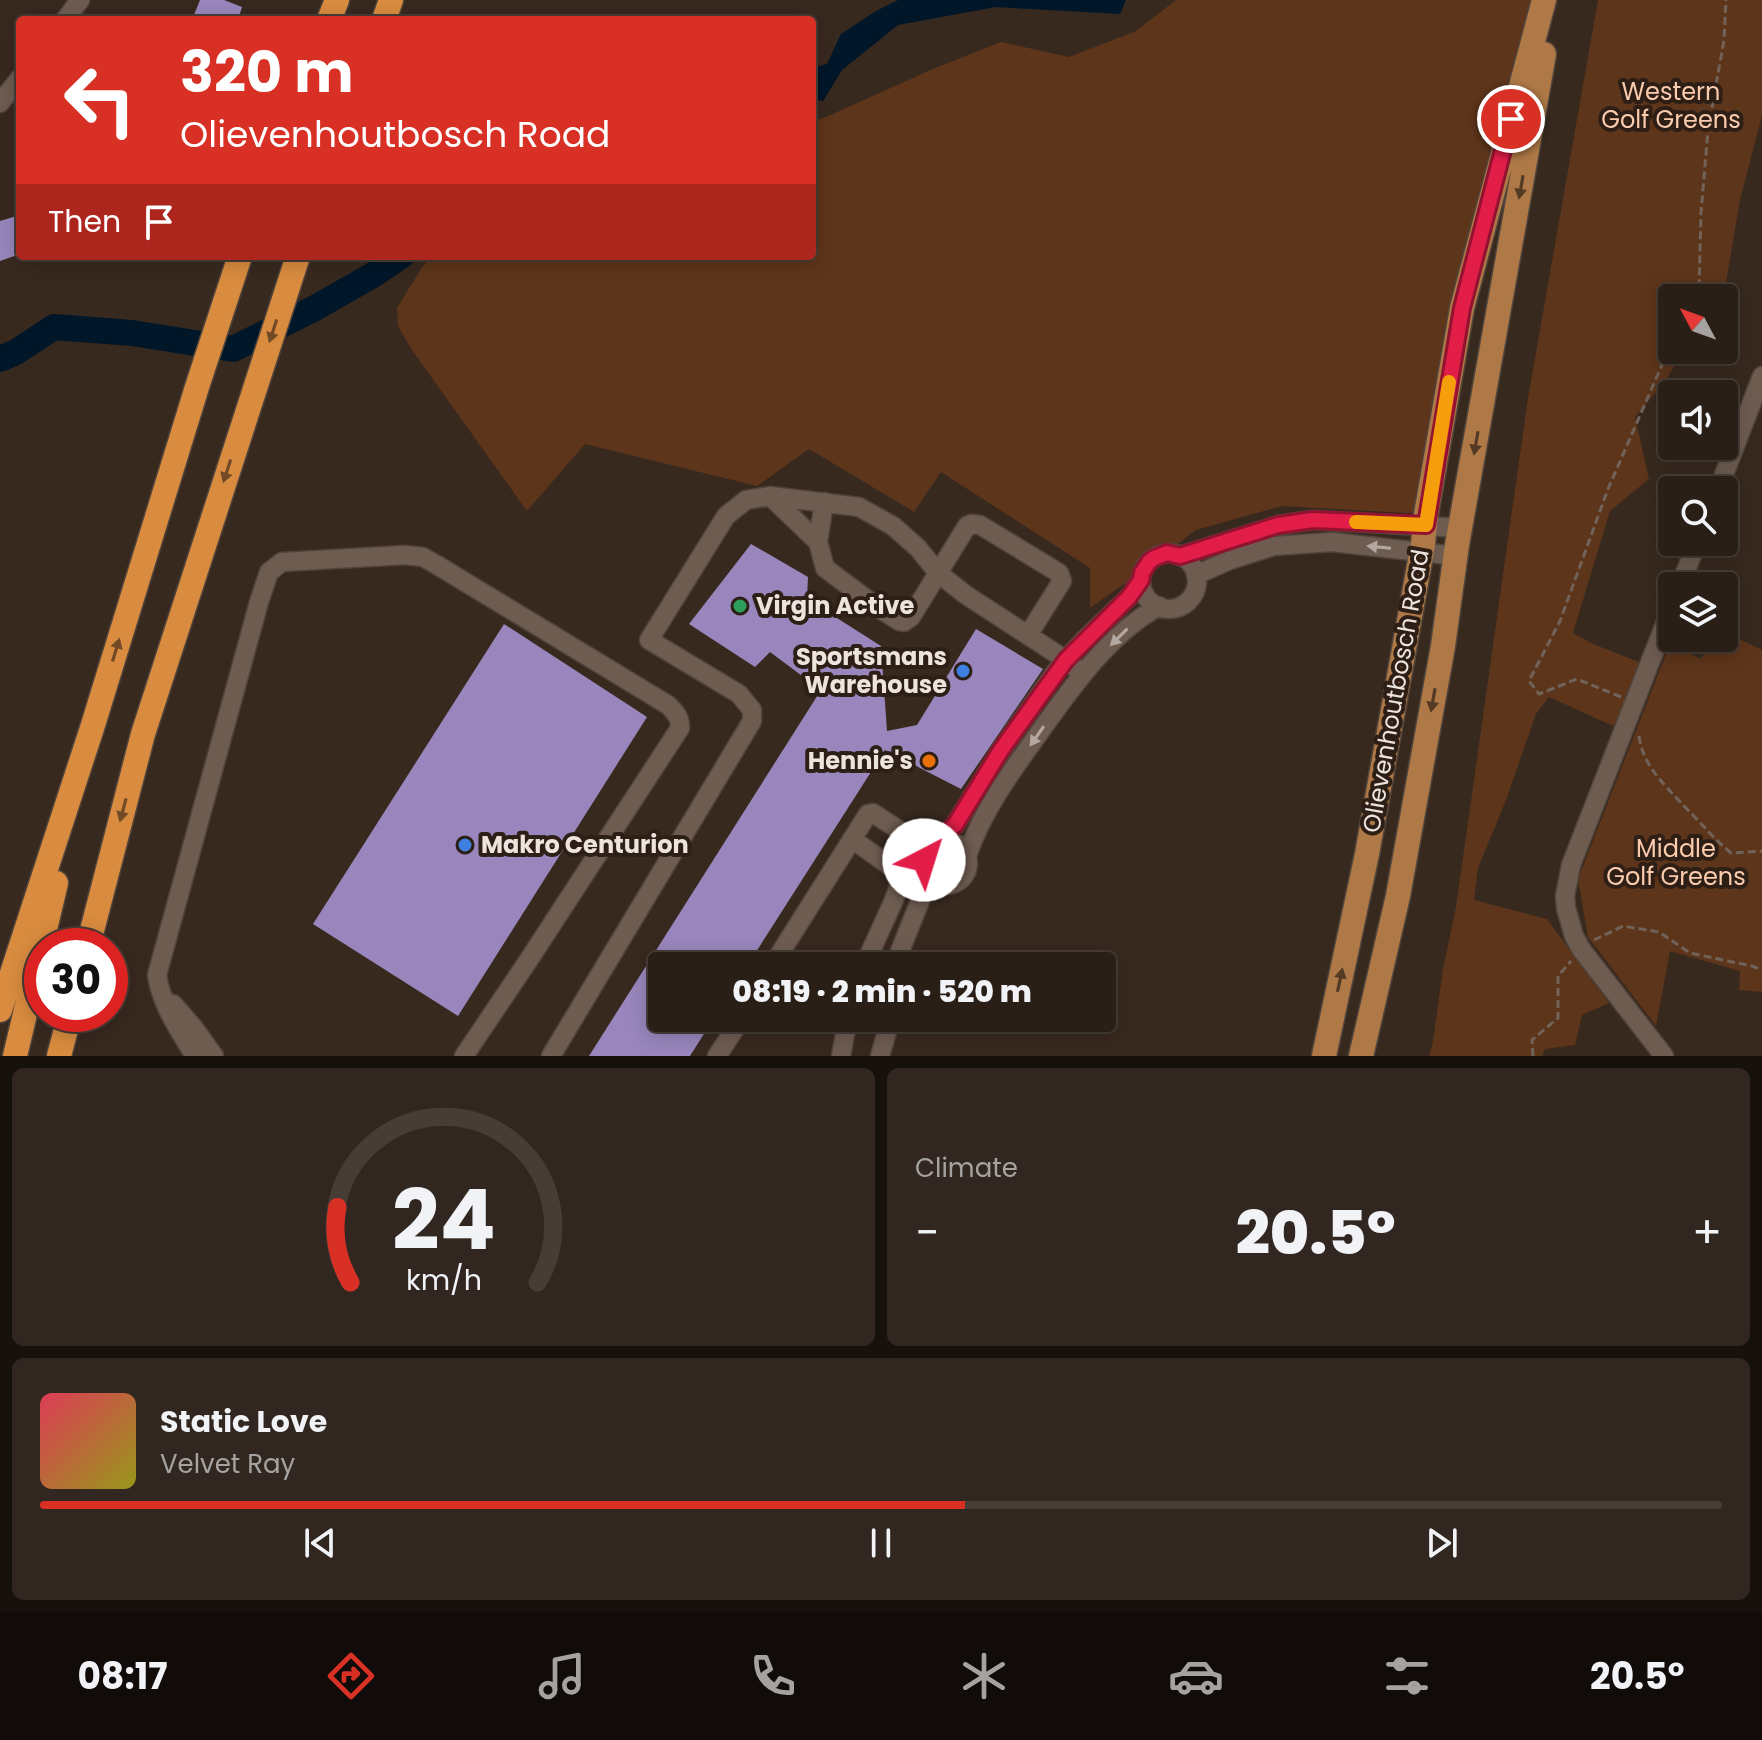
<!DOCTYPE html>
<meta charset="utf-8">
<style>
:root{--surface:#2a1f17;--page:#322720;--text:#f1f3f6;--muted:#a5a2a1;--line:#463d36;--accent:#d93025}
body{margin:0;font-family:Poppins,sans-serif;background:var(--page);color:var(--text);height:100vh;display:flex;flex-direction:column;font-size:30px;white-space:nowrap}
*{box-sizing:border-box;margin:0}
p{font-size:26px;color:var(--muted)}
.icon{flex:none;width:44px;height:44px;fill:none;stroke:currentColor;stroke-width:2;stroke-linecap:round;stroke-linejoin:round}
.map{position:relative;height:1056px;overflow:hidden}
.drawer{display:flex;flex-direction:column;gap:12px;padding:12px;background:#17110d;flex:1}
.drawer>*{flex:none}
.guide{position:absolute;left:16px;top:16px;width:800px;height:244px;border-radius:8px;box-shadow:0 4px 20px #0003,0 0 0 2px var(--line);background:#d93025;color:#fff;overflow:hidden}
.needle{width:52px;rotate:311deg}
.fabs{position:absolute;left:1658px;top:284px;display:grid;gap:16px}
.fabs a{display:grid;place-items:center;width:80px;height:80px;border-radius:8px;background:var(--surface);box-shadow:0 4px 20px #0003,0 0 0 2px var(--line);font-size:40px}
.speed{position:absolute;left:24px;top:928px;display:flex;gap:16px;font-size:40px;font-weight:700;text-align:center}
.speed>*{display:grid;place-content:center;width:104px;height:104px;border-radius:50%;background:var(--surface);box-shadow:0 4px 20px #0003,0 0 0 2px var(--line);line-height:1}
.speed .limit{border:12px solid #d22;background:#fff;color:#111}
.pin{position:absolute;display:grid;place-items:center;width:68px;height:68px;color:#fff;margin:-34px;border:4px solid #fff;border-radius:50%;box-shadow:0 2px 8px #0007}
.me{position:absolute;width:88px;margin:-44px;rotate:40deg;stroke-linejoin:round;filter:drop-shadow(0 0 6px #0008)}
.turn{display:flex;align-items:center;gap:28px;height:168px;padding:0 32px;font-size:36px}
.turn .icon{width:104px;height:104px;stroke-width:2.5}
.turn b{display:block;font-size:56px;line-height:68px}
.then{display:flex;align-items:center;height:76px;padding:0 32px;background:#0003;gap:16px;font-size:30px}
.big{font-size:60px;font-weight:800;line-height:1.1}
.drawer .card{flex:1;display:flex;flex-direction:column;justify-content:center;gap:12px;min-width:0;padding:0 28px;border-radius:12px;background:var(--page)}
.drawer .dial{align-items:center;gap:0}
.dial svg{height:208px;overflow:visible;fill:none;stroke:var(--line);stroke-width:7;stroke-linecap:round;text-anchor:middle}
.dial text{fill:var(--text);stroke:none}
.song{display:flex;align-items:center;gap:24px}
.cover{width:96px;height:96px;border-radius:12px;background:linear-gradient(135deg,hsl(350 70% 55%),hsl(60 70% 35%))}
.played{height:8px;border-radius:4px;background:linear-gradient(90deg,var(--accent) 55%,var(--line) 55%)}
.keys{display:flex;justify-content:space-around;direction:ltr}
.heat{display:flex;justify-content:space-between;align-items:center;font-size:44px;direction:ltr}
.drawer .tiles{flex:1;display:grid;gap:12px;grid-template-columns:1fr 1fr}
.card:last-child{grid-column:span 2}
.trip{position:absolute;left:648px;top:952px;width:468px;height:80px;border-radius:8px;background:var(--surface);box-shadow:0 4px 20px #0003,0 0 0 2px var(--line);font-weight:800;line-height:80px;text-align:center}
.tabs{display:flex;height:128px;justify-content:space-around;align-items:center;background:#110c09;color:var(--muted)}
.tabs .icon{width:56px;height:56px}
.tabs .active{color:var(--accent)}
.tabs b{font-size:36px;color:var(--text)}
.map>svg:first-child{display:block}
.green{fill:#5d351a}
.water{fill:#001629}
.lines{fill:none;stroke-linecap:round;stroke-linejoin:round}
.river{stroke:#001629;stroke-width:26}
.building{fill:#9886bc}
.minor-casing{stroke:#51443b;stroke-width:21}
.major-casing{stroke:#51443b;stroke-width:27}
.highway-casing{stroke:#51443b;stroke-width:27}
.path{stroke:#71635a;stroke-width:3;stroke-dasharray:8 4;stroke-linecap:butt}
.minor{stroke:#6e5c51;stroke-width:18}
.major{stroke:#ae7946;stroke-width:24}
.highway{stroke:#d98c3f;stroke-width:24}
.oneway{fill:#543a24}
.oneway2{fill:#724b26}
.oneway3{fill:#b4a79f}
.route-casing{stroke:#92132f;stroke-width:20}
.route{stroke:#e11d48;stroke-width:14}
.slow{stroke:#f59e0b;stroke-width:14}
.leisure-dot{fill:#2e9e5b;stroke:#2e1f16;stroke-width:3}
.shop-dot{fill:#3f7fe0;stroke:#2e1f16;stroke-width:3}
.food-dot{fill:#e8710a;stroke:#2e1f16;stroke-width:3}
.labels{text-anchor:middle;stroke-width:8;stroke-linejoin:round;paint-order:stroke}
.park-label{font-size:24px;fill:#fbcbad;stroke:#2e1f16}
.poi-label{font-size:24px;font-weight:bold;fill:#eee4de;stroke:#2e1f16;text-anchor:start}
.street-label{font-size:24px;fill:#eee4de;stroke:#2e1f16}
</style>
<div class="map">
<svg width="1762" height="1056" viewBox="0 0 1762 1056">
<rect width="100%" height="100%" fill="#38291f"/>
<path class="green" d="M1176,0H1544L1426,514L1282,506L1196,530L1134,577L1090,608V568L941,472L914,512L809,449L757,486L585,444L527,511L412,350L398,326L397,308L422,267L432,256H812V122L826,117L935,68L1001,42L1069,57L1136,31Z
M1598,0H1762V115L1740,200L1725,289L1719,298H1672V350H1685L1663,384L1635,417L1649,479L1610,511L1573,633L1593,644L1649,666L1622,730L1549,697L1536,714L1506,800L1478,868L1474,900L1547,919L1609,1003L1582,1015L1575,1045L1545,1049L1542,1056H1429L1433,1042L1443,969L1456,907L1528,398Z
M1739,639L1762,650V992L1739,990L1740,971L1670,951L1656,1026L1588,937L1578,879L1670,644L1701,659L1708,646Z"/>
<path class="water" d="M898,0H1126L1120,14L996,7L898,25L842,70L823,101L812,99V68L827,64L841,34L876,11Z"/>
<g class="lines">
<path class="river" d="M0,359L16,352L54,327L132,333L233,349L315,308L373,275L401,256"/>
</g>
<path class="building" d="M200,0H224L242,7L238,20H192Z
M20,215V254L0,261V221Z
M751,544L808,577L807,599L881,646L887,731L917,725L976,629L1043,669L961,789L885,750L747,966H662V1018H714L690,1056H589L821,690L770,652L755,667L689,624Z
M504,624L647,717L458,1016L313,924Z"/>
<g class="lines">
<defs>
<path id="minor" d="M65,20L80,0
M0,103L20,78
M1718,490L1762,376
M770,496L818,542
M824,502L818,542L825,568L877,607L899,621L904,622L911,617L967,526L971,524L980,525L1059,573L1062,581L1028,635
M1141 581a28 28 0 1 1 56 0a28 28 0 1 1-56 0Z
M1180,556L1278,525L1313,520L1461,528
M1196,575L1230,560L1274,546L1332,542L1456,556
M1680,586L1697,542
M852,839L897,871L899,885L894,900L864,966
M924 863a22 22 0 1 1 44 0a22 22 0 1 1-44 0Z
M937,843L955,825L1001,750L1057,670L1083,641L1129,597L1141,580
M967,856C981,814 1008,776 1034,740C1069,691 1106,636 1159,606
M772,966L868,814L873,813L908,836L932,845
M894,966L924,891L927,875
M173,1004L193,1027L214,1056
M195,1056C180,1032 161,1004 157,975L259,602L269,572L282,562L405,555L423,557L437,565L668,705C676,713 680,717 680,728L528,961L464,1056
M551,1056L752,721V710L739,694L649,640L726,516L746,500L770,496L859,507L893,526L918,548L938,573L966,595L1066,660L1083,674
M717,1056L742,1018
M841,1056L848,1018
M880,1056L891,1018
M1664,1056L1581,949L1574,936L1566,908L1565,896L1571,865L1672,606"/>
<path id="major" d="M1324,1056L1367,854L1423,544L1426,514L1462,308L1544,0
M1361,1056L1398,896L1443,646L1457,545L1544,54"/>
<path id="highway" d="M329,20L337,0
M384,20L391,0
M88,946L143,734L298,256
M0,1010L93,725L197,387L240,256
M15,1056L56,883
M59,1056L70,1014"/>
</defs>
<use href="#minor" class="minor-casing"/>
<use href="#major" class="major-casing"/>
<use href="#highway" class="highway-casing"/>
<path class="path" d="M1694,298L1699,288L1701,213L1708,130L1724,40L1726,0
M1621,697L1577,679L1539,694L1529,681L1560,621L1608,489L1672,342
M1639,736C1643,767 1666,786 1686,808C1701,823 1714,839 1731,853L1762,851
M1594,940L1623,926L1659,932L1690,953L1752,966L1762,970
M1533,1056L1532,1040L1558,1018V976L1571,961"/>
<use href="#minor" class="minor"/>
<use href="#major" class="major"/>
<use href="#highway" class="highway"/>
</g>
<defs><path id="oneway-solid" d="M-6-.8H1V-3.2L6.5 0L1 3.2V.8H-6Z" transform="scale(2)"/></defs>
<g class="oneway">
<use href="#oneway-solid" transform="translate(1521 187) rotate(100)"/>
<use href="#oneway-solid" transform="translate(1476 443) rotate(100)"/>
<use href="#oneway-solid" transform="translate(1433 700) rotate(100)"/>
<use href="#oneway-solid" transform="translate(1340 980) rotate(-78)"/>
</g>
<g class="oneway2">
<use href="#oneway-solid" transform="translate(273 331) rotate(108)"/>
<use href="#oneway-solid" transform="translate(227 471) rotate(108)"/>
<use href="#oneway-solid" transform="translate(116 650) rotate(-73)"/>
<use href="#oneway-solid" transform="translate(123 810) rotate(105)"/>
</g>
<g class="oneway3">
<use href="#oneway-solid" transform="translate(1379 547) rotate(-174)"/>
<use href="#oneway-solid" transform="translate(1119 637) rotate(135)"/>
<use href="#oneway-solid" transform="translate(1037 736) rotate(125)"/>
</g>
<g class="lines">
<defs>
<path id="route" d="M924,860L925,854L932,845L955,825L1001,750L1066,660L1129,597L1141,580L1142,573L1149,562L1154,558L1167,553L1180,556L1278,525L1313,520L1426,525L1462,308L1511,119"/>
</defs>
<use href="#route" class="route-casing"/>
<use href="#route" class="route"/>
<path class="slow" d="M1356,522L1426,525L1449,382"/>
</g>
<circle class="leisure-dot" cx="740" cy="606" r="8"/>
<g class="shop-dot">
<circle cx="963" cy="671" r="8"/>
<circle cx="465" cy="845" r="8"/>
</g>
<circle class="food-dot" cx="929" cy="761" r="8"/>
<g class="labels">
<g class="park-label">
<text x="1671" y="100">Western<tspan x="1671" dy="28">Golf Greens</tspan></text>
<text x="1676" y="857">Middle<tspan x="1676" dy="28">Golf Greens</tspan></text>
</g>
<g class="poi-label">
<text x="756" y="614">Virgin Active</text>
<text x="947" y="665" text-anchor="end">Sportsmans<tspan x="947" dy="28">Warehouse</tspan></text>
<text x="913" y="769" text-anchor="end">Hennie's</text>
<text x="481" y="853">Makro Centurion</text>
</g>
<g class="street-label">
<text transform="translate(1396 691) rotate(-80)" y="8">Olievenhoutbosch Road</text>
</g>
</g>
</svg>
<div class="fabs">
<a><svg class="needle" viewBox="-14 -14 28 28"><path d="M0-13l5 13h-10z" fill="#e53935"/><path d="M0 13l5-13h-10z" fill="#a5a2a1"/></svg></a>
<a><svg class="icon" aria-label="sound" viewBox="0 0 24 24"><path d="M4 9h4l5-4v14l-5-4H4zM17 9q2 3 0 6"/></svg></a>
<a><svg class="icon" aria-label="search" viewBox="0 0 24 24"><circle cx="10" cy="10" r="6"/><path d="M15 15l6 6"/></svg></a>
<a><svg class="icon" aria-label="layers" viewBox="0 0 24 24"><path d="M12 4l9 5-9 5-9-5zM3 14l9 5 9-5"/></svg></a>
</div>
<div class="speed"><div class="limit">30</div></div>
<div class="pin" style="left:1511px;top:119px;background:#d93025"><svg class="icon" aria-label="arrive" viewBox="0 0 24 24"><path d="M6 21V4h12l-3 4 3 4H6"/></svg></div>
<svg class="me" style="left:924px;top:860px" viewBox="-20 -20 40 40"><circle r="19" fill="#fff"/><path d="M0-13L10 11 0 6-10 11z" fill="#e11d48"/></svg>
<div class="trip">08:19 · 2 min · 520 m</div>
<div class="guide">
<div class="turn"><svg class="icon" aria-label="left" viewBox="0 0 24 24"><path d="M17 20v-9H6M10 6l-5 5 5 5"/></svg><div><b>320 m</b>Olievenhoutbosch Road</div></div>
<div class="then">Then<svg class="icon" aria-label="arrive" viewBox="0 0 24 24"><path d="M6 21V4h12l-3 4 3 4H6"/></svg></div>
</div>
</div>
<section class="drawer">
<div class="tiles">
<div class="card dial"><svg viewBox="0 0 100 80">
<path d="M14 69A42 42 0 1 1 86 69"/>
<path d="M14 69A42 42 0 0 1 9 40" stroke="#d93025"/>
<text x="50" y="56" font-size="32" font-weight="700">24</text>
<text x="50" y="72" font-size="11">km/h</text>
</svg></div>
<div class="card"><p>Climate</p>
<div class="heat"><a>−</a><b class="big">20.5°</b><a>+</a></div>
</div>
<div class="card">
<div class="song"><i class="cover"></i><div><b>Static Love</b><p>Velvet Ray</p></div></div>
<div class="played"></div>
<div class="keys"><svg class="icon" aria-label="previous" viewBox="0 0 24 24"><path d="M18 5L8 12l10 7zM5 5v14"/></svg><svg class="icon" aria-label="pause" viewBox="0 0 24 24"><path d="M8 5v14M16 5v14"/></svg><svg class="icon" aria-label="next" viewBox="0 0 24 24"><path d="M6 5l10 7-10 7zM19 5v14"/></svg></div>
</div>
</div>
</section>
<nav class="tabs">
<b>08:17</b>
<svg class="icon active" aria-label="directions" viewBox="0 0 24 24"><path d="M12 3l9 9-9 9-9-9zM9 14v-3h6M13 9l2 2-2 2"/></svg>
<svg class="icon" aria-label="music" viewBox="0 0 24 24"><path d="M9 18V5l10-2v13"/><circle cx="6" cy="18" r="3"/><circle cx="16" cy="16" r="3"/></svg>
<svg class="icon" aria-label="phone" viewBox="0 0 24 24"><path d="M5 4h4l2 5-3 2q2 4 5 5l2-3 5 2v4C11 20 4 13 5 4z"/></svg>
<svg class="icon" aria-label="climate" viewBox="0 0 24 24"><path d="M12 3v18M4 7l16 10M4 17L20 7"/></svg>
<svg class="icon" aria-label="car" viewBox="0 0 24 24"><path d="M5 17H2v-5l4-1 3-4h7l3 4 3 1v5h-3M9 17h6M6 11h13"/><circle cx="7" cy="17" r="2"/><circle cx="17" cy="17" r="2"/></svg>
<svg class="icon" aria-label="filters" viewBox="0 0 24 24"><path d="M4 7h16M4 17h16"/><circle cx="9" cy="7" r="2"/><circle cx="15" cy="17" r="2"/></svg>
<b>20.5°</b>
</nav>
